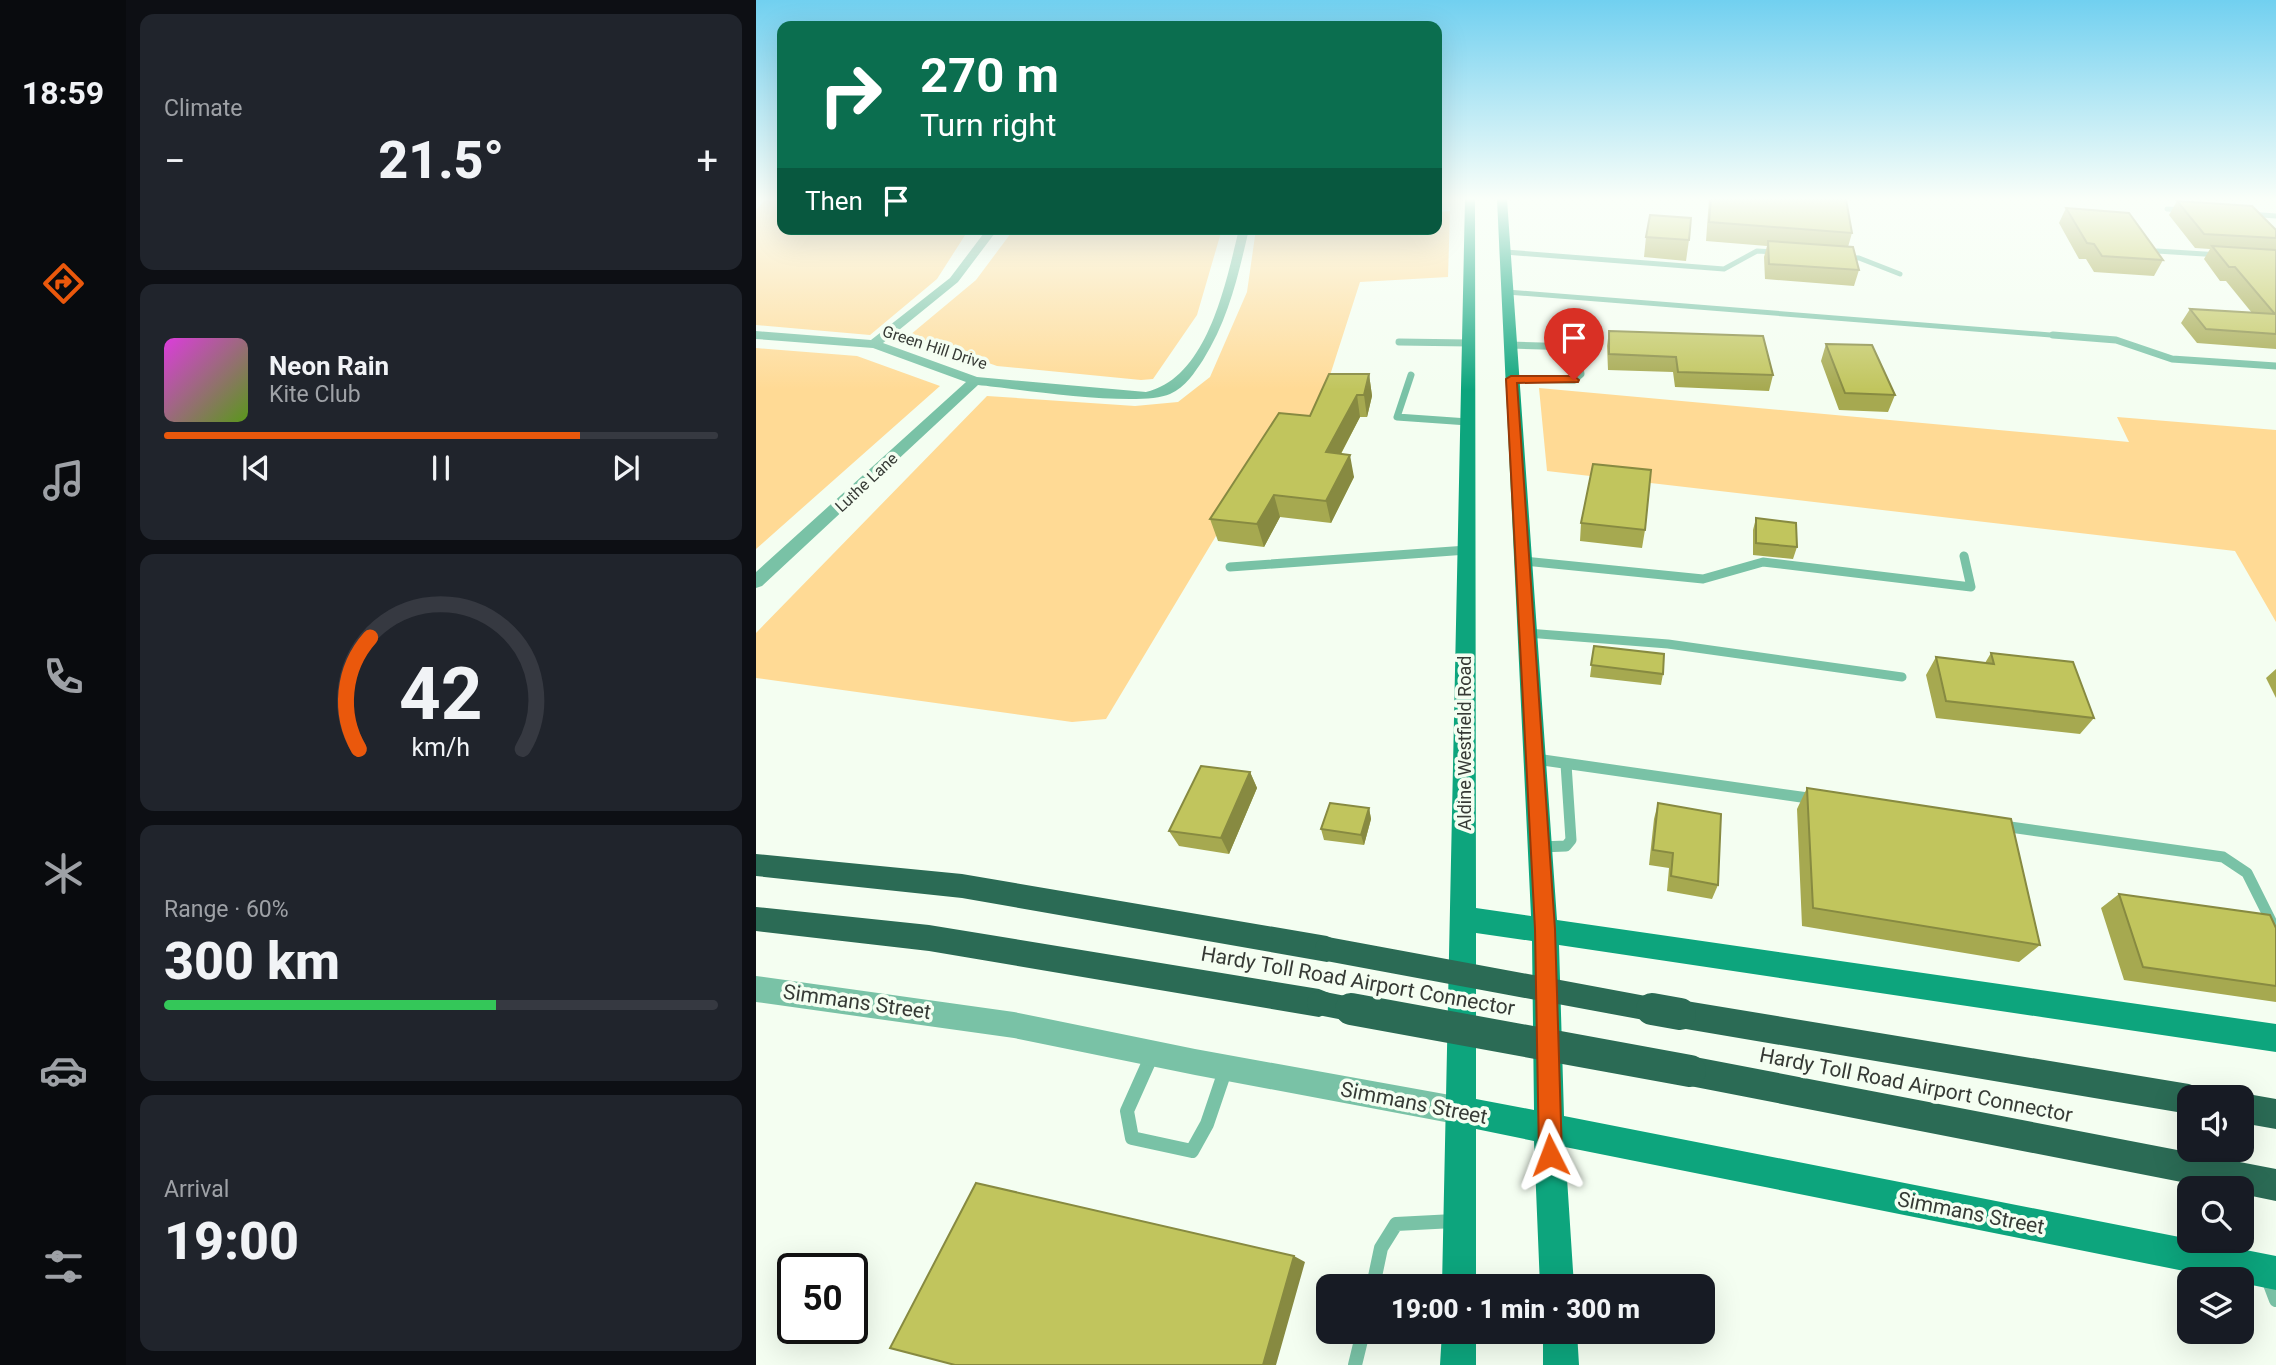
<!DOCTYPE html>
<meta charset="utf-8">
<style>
:root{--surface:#171b24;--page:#20242c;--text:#f1f3f6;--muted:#9ea1a6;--line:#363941;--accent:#ea580c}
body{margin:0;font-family:Roboto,sans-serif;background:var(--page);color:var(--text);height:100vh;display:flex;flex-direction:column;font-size:26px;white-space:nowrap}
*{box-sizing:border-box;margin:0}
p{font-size:23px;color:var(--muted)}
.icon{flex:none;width:38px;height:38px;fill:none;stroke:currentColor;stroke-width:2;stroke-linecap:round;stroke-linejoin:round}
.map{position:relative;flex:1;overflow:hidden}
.sheet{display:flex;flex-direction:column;gap:14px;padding:14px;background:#0d0f14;width:630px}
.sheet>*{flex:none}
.guide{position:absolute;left:21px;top:21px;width:665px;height:214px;border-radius:14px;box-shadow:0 7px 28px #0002;background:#0b6e4f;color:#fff;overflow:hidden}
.buttons{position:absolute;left:1421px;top:1085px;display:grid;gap:14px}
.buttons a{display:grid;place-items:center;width:77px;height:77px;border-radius:14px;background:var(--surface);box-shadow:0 7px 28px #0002;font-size:35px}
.speed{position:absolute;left:21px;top:1253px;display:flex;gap:14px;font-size:35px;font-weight:700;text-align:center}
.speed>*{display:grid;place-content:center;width:91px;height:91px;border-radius:50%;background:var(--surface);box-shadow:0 7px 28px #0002;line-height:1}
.speed .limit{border:4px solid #111;border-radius:10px;background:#fff;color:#111}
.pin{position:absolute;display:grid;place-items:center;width:60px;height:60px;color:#fff;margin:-72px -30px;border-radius:50% 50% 50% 0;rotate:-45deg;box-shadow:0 0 7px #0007}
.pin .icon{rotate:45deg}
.me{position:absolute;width:77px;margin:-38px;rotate:357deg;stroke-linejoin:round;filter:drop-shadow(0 0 5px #0008)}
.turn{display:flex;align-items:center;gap:24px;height:147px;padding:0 28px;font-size:32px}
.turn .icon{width:91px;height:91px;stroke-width:2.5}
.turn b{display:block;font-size:49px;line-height:60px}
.then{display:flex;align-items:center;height:66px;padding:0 28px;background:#0003;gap:14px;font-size:26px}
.big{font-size:52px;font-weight:800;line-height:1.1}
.sheet .card{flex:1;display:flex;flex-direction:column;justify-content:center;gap:10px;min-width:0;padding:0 24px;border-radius:14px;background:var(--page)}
.sheet .dial{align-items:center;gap:0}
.dial svg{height:182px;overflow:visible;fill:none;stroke:var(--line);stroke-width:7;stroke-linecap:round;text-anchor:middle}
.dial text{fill:var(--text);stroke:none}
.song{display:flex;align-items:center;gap:21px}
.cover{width:84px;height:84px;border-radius:10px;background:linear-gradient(135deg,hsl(300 70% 55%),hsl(90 70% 35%))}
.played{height:7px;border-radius:4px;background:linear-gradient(90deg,var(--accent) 75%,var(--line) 75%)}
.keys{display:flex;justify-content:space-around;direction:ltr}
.heat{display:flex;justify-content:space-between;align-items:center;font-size:38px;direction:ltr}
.charge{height:10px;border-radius:5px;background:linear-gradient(90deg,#34c759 60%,var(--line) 0)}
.trip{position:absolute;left:560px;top:1274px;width:399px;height:70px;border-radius:14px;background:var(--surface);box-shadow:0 7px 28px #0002;font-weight:800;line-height:70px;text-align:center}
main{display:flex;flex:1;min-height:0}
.tab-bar{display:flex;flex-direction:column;width:126px;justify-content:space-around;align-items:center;background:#090b0e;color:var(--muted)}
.tab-bar .icon{width:49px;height:49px}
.tab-bar .active{color:var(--accent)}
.tab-bar b{font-size:32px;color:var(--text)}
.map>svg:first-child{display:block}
.green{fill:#ffda95}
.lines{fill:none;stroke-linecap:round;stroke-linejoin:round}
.lane-far4{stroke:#79c2a6;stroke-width:5}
.lane-far3{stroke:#79c2a6;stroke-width:7}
.lane-far2{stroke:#79c2a6;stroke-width:9}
.lane-far1{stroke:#79c2a6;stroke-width:11}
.lane{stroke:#79c2a6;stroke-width:14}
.street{fill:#79c2a6;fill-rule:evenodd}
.secondary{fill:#0da57d;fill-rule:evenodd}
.highway{fill:#2b6b55;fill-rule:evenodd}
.highway-bridge-far1{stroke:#2b6b55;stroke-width:24}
.highway-bridge{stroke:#2b6b55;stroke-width:32}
.wall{fill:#a6a950}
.shaded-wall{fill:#878a41}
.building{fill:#c1c55d;stroke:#878a41;stroke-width:2}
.route{fill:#ea580c;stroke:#983908;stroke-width:2}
.labels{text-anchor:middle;stroke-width:7;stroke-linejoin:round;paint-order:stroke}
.far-street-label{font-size:16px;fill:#363a35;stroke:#f4fef1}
.street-label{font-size:18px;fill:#363a35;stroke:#f4fef1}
.near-street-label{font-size:21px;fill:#363a35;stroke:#f4fef1}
</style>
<main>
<nav class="tab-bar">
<b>18:59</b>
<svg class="icon active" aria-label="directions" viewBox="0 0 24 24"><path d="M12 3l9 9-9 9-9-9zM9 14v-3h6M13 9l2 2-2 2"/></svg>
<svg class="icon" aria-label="music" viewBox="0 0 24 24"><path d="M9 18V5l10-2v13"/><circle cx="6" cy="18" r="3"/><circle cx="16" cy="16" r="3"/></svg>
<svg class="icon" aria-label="phone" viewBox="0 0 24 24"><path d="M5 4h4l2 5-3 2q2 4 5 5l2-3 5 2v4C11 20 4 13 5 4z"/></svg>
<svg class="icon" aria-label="climate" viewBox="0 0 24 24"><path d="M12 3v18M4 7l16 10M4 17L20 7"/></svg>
<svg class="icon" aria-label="car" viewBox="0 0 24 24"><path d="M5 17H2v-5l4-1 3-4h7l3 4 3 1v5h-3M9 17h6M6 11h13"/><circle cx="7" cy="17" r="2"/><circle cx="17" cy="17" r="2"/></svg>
<svg class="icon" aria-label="filters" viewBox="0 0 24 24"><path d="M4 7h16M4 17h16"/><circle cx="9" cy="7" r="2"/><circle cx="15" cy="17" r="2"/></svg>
</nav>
<section class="sheet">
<div class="card"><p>Climate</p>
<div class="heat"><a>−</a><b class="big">21.5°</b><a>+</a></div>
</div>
<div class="card">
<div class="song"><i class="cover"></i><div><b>Neon Rain</b><p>Kite Club</p></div></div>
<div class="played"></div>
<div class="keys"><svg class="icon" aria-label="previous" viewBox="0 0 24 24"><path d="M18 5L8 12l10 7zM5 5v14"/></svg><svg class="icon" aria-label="pause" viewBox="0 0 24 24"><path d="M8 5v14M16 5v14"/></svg><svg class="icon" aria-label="next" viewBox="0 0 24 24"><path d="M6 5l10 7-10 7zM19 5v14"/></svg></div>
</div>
<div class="card dial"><svg viewBox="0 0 100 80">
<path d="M14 69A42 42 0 1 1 86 69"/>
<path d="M14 69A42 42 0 0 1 19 20" stroke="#ea580c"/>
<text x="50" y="56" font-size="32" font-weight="700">42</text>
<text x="50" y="72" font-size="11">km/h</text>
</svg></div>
<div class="card"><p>Range · 60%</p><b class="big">300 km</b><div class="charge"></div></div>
<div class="card"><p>Arrival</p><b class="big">19:00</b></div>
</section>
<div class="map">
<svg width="1520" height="1365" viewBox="0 0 1520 1365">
<rect width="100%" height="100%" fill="#f4fef1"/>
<path class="green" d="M10,199H26V229H213L181,279L114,335L0,325V210Z
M694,211L692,277L604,282L559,422L481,501L350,719L316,722L0,678V633L231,396L379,406L422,402L454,377L491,292L500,229H681V212Z
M258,229H466L441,315L397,379L385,380L241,366L154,335L220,280Z
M0,348L101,356L184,386L0,549Z
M783,388L1373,442L1361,417L1520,430V622L1479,551L791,471Z"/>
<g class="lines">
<path class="lane-far4" d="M1411,209L1429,210
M1493,214L1520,216
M1401,251L1464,255
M749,252L968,269L1001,251L1019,252
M1087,257L1103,258L1144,274
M751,292L1320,337"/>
<path class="lane-far3" d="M1297,335L1360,340L1416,359L1520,366
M643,342L713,343
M754,345L821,347L825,374L818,380L755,379
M655,375L641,417L712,422"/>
<path class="lane-far2" d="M767,561L947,579L1007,562L1215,587L1208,556
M474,567L711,550
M771,633L912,644L1146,677"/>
<path class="lane-far1" d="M780,759L1059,799
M1247,826L1467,857L1491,873L1520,931
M785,847L810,846L815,840L810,764"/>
<path class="lane" d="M396,1055L371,1111L376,1138L436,1151L451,1124L470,1068
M1512,1279L1520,1300
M617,1286L625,1248L640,1224L698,1221
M599,1365L607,1332"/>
<path class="street" d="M231,229H242L202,282L127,343L221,377L390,392C452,378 470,282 483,229H493C482,276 473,318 447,360C438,373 430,387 414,394C382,408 263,389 222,385L6,586L0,588V572L210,382L117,348L0,339V331L115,340L194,278Z
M0,976L258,1012L439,1049L705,1097L715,1101L719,1111L715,1121L705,1125L439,1075L258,1038L0,1002Z"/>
<path class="secondary" d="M709,199H719L720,908L775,916L741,199H751L801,920L1520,1024V1052L803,945L808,1116L1520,1256V1290L1486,1283V1279H1468L809,1147L818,1286H784L778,1141L720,1129V1286H686ZM720,933L776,941L778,1110L720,1099Z
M686,1332H720V1365H684Z
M787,1332H821L823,1365H787Z"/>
<path class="highway" d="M0,854L206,874L571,936L580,940L584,949L580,958L571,962L206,898L0,876Z
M0,907L173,925L563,989L573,993L577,1003L573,1013L563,1017L173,951L0,931Z
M924,1000L1433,1084L1444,1088L1447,1097H1433V1114L924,1028L914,1024L910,1014L914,1004Z
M934,1056L1520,1169V1201L1486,1194V1188H1456L934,1086L924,1081L919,1071L924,1061Z
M1486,1093L1520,1099V1129L1486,1123V1097H1476Z"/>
<path class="highway-bridge-far1" d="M571,949L905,1011
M563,1003L604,1011"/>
<path class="highway-bridge" d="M595,1009L934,1071
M896,1009L924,1014"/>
</g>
<path class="wall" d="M953,199H1090L1096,233L1092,247L1103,270L1098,286L1009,279L1008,257L1011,246L950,241Z
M1421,201L1520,230V349L1441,343L1425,323L1434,309L1496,313L1470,281H1464L1448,259L1454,249L1439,248L1413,215Z
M1310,208L1407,260L1398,276L1338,272L1330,259H1323L1303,223Z
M890,237L933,240L930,261L888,257Z
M853,331L1017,375L1013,391L919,387L917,372L852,370L851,346Z
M1070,344L1139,395L1132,412L1083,410L1065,361Z
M613,374L616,396L611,417H604L585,454L598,477L575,523L524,517L508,547L462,541L454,519Z
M1000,518L1041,547L1037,559L997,555V530Z
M825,523L889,530L886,548L824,541Z
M838,646L907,674L905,685L834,677Z
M1235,653L1338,718L1324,734L1180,718L1170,675L1180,657L1229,663Z
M1520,669V698L1510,678Z
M494,772L501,788L473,854L423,846L413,831Z
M1051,788L1284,945L1263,962L1046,926L1041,809Z
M902,803L962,885L956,899L911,891L913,868L893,865L898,819Z
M613,808L615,819L608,845L568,840L565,829Z
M1363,894L1520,928V1002L1368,980L1345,908Z"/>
<path class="shaded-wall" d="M613,374L616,396L611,417L608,395Z
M601,395L604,417L574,474L570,452Z
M594,455L598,477L575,523L570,501Z
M518,495L524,517L508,547L501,524Z
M494,772L501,788L473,854L465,838Z
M613,808L615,819L608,845L605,835Z
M538,1256L549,1262L520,1365H507Z"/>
<path class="building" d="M955,199H1090L1096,233L953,222Z
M1421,201L1496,206L1520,230V238L1448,234Z
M1310,208L1373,213L1407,260L1346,256L1338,244L1331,243Z
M894,215L935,218L933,240L890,237Z
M1012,241L1097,247L1103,270L1013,264Z
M1456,246L1520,250V334L1450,329L1434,309L1519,314L1479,267H1473Z
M853,331L1007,336L1017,375L922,372L920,357L853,354Z
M1070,344L1116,345L1139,395L1089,393Z
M573,374H613L608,395H601L570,452L594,455L570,501L518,495L501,524L454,519L523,413L554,416Z
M837,464L895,470L889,530L825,523Z
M1000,518L1040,523L1041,547L1000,543Z
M838,646L908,654L907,674L835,665Z
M1235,653L1317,662L1338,718L1190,701L1180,657L1238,664Z
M445,766L494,772L465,838L413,831Z
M1051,788L1255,819L1284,945L1057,908Z
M574,803L613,808L605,835L565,829Z
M902,803L965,814L962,885L915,876L917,853L897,850Z
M1363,894L1514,915L1520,928V986L1387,967Z
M220,1183L538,1256L507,1365H199L134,1348Z"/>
<linearGradient id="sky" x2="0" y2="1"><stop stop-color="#71d0f0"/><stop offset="0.51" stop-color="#fafff9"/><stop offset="1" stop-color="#fafff9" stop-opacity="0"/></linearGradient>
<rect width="1520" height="390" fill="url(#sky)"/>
<path class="route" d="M818,376L823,380L822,382L761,383L799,929L806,1155L803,1163L794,1167L786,1163L783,1155L779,929L750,379L755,376Z"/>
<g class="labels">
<g class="far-street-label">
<text transform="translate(179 347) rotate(18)" y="6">Green Hill Drive</text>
<text transform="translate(110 482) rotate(-43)" y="6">Luthe Lane</text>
</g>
<g class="street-label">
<text transform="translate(709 743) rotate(-90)" y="6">Aldine Westfield Road</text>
</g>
<g class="near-street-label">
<text transform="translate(602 981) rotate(10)" y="7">Hardy Toll Road Airport Connector</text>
<text transform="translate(101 1002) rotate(8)" y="7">Simmans Street</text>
<text transform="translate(1160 1085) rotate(11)" y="7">Hardy Toll Road Airport Connector</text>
<text transform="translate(658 1103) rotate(11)" y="7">Simmans Street</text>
<text transform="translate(1215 1213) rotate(11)" y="7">Simmans Street</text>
</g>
</g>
</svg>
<div class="buttons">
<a><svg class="icon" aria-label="sound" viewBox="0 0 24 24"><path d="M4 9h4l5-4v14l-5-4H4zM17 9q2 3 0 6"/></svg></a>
<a><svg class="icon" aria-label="search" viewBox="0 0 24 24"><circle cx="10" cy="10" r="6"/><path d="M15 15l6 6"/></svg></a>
<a><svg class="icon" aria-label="layers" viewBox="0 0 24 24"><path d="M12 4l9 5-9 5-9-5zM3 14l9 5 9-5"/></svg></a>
</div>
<div class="speed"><div class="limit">50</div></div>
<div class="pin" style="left:818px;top:380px;background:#d93025"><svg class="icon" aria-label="arrive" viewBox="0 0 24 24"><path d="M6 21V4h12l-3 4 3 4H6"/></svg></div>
<svg class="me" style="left:794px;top:1155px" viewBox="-20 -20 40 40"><path d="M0-17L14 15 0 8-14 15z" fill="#ea580c" stroke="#fff" stroke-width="4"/></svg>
<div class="trip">19:00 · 1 min · 300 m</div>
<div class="guide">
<div class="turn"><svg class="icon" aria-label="right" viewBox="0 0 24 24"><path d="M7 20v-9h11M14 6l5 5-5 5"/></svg><div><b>270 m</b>Turn right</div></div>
<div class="then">Then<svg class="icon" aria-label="arrive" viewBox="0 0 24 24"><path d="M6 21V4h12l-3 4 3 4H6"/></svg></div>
</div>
</div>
</main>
